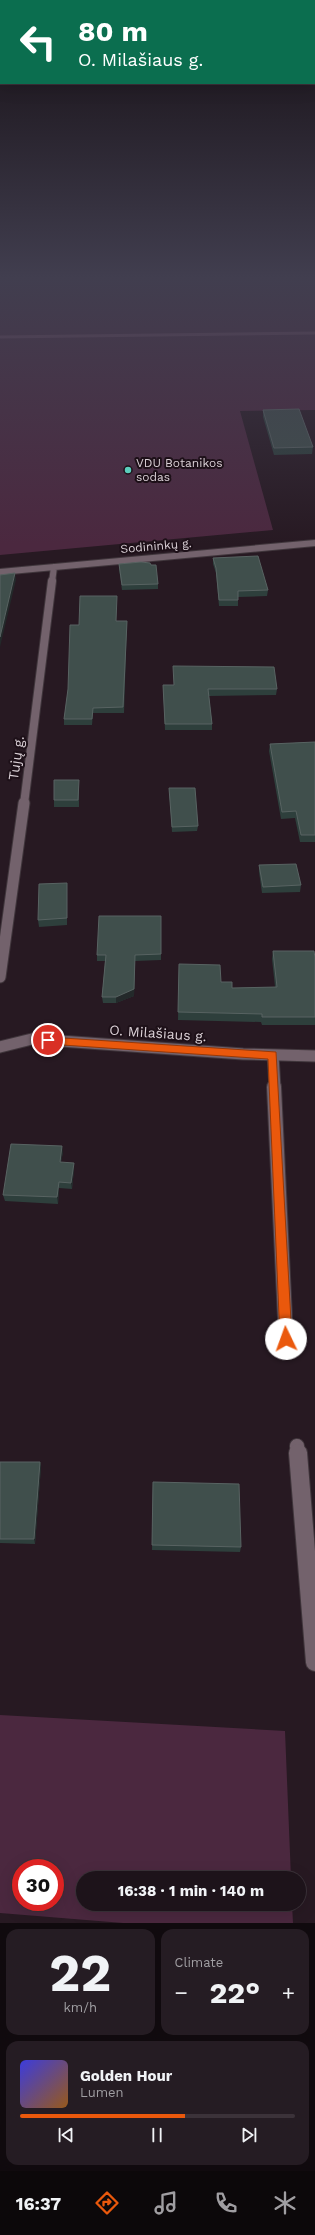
<!DOCTYPE html>
<meta charset="utf-8">
<style>
:root{--surface:#1d131a;--page:#251c23;--text:#f1f3f6;--muted:#a09ea2;--line:#3b3239;--accent:#ea580c}
body{margin:0;font-family:"Work Sans",sans-serif;background:var(--page);color:var(--text);height:100vh;display:flex;flex-direction:column;font-size:15px;white-space:nowrap}
*{box-sizing:border-box;margin:0}
p{font-size:13px;color:var(--muted)}
.icon{flex:none;width:22px;height:22px;fill:none;stroke:currentColor;stroke-width:2;stroke-linecap:round;stroke-linejoin:round}
.map{position:relative;height:1923px;overflow:hidden}
.details{display:flex;flex-direction:column;gap:6px;padding:6px;background:#100a0e;flex:1}
.details>*{flex:none}
.hud{position:absolute;left:0px;top:0px;width:315px;height:84px;box-shadow:0 4px 16px #0002,0 0 0 1px var(--line);background:#0b6e4f;color:#fff;overflow:hidden}
.speed{position:absolute;left:12px;top:1859px;display:flex;gap:8px;font-size:20px;font-weight:700;text-align:center}
.speed>*{display:grid;place-content:center;width:52px;height:52px;border-radius:50%;background:var(--surface);box-shadow:0 4px 16px #0002,0 0 0 1px var(--line);line-height:1}
.speed .limit{border:6px solid #d22;background:#fff;color:#111}
.pin{position:absolute;display:grid;place-items:center;width:34px;height:34px;color:#fff;margin:-17px;border:2px solid #fff;border-radius:50%;box-shadow:0 1px 4px #0007}
.me{position:absolute;width:44px;margin:-22px;rotate:357deg;stroke-linejoin:round;filter:drop-shadow(0 0 3px #0008)}
.turn{display:flex;align-items:center;gap:14px;height:84px;padding:0 12px;font-size:18px}
.turn .icon{width:52px;height:52px;stroke-width:2.5}
.turn b{display:block;font-size:28px;line-height:34px}
.big{font-size:30px;font-weight:700;line-height:1.1}
.details .widget{flex:1;display:flex;flex-direction:column;justify-content:center;gap:6px;min-width:0;padding:0 14px;border-radius:12px;background:var(--page)}
.details .dial{align-items:center;gap:0}
.dial b{font-size:52px;line-height:1}
.song{display:flex;align-items:center;gap:12px}
.cover{width:48px;height:48px;border-radius:6px;background:linear-gradient(135deg,hsl(240 70% 55%),hsl(30 70% 35%))}
.played{height:4px;border-radius:2px;background:linear-gradient(90deg,var(--accent) 60%,var(--line) 60%)}
.keys{display:flex;justify-content:space-around;direction:ltr}
.heat{display:flex;justify-content:space-between;align-items:center;font-size:22px;direction:ltr}
.details .tiles{flex:1;display:grid;gap:6px;grid-template-columns:1fr 1fr}
.widget:last-child{grid-column:span 2}
.trip{position:absolute;left:76px;top:1871px;width:230px;height:40px;border-radius:20px;background:var(--surface);box-shadow:0 4px 16px #0002,0 0 0 1px var(--line);font-weight:700;line-height:40px;text-align:center}
.menu{display:flex;height:64px;justify-content:space-around;align-items:center;background:#0c080a;color:var(--muted)}
.menu .icon{width:28px;height:28px}
.menu .selected{color:var(--accent)}
.menu b{font-size:18px;color:var(--text)}
.map>svg:first-child{display:block}
.green{fill:#4b283f;fill-rule:evenodd}
.lines{fill:none;stroke-linecap:round;stroke-linejoin:round}
.stream{stroke:#734b63;stroke-width:3}
.minor-far4-casing{stroke:#40363c;stroke-width:8}
.minor-far3-casing{stroke:#40363c;stroke-width:10}
.minor-far2-casing{stroke:#40363c;stroke-width:13}
.minor-far1-casing{stroke:#40363c;stroke-width:16}
.minor-casing{stroke:#40363c;stroke-width:20}
.minor-far4{stroke:#73626c;stroke-width:6}
.minor-far3{stroke:#73626c;stroke-width:8}
.minor-far2{stroke:#73626c;stroke-width:11}
.minor-far1{stroke:#73626c;stroke-width:14}
.minor{stroke:#73626c;stroke-width:18}
.wall{fill:#2e3f3c}
.shaded-wall{fill:#23292a}
.building{fill:#404f4c;stroke:#586362}
.route{fill:#ea580c;stroke:#983908}
.poi-dot{fill:#5acebc;stroke:#1d1018;stroke-width:1.5}
.labels{text-anchor:middle;stroke-width:4;stroke-linejoin:round;paint-order:stroke}
.far-poi-label{font-size:12px;fill:#dad0d6;stroke:#1d1018;text-anchor:start}
.far-street-label{font-size:12px;fill:#dad0d6;stroke:#1d1018}
.street-label{font-size:14px;fill:#dad0d6;stroke:#1d1018}
</style>
<div class="map">
<svg width="315" height="1923" viewBox="0 0 315 1923">
<rect width="100%" height="100%" fill="#271922"/>
<path class="green" d="M0,275H315V410L240,411L273,530L0,555Z
M0,1715L285,1731L291,1878H83V1904H292L293,1923H123L0,1913ZM21,1868H55V1902H21Z"/>
<g class="lines">
<path class="stream" d="M0,337L315,333"/>
<defs>
<path id="minor-far4" d="M0,572L315,543
M52,582L54,567"/>
<path id="minor-far3" d="M24,804L52,581"/>
<path id="minor-far2" d="M0,977L24,803
M0,1047L32,1039L243,1054L315,1056
M273,1055L275,1088"/>
<path id="minor-far1" d="M274,1087L286,1339
M297,1446L298,1454"/>
<path id="minor" d="M298,1453L315,1662"/>
</defs>
<use href="#minor-far4" class="minor-far4-casing"/>
<use href="#minor-far3" class="minor-far3-casing"/>
<use href="#minor-far2" class="minor-far2-casing"/>
<use href="#minor-far1" class="minor-far1-casing"/>
<use href="#minor" class="minor-casing"/>
<use href="#minor-far4" class="minor-far4"/>
<use href="#minor-far3" class="minor-far3"/>
<use href="#minor-far2" class="minor-far2"/>
<use href="#minor-far1" class="minor-far1"/>
<use href="#minor" class="minor"/>
</g>
<path class="wall" d="M263,410L313,447L312,454L274,455L263,417Z
M213,558L268,590L267,596L238,597V606H219L216,573L213,564Z
M119,564L151,565L158,584V589L122,590L119,569Z
M116,621H127L124,713H93L92,725H64V719L79,625Z
M163,685L277,689L276,695L209,696L212,724V730H165Z
M315,742V842H300L295,818L281,819L269,751L270,744Z
M79,786V807H54V800Z
M169,788L198,826L197,831L172,832Z
M259,865L301,885L300,892L262,893L259,872Z
M67,890V925L39,927L38,920Z
M161,916V960L135,961L134,996L116,1003H103L102,997L105,961H97V955Z
M273,951L315,958V1025H262L261,1022L178,1020L179,964L221,982L232,988L275,987L272,959Z
M63,1152L61,1162L74,1169L72,1189L59,1188L58,1204L5,1201L3,1195Z
M0,1462H40L41,1467L35,1544L0,1543Z
M153,1482L241,1547L240,1552L152,1550Z"/>
<path class="shaded-wall" d="M15,573L16,580L0,647V637Z
M93,708V713L92,725V719Z
M135,955L134,996L116,1003V997Z
M62,1146L63,1152L60,1168V1162Z
M74,1163V1169L72,1189L71,1183Z
M59,1182V1188L58,1204L57,1197Z
M40,1462L41,1467L35,1544L34,1539Z"/>
<path class="building" d="M299,409L313,447L274,448L263,410Z
M258,556L268,590L238,591V600H219L216,568L213,558Z
M141,562L150,563L151,565H156L158,584L122,585L119,564Z
M15,573L0,637V575Z
M80,596H117L116,621H127L123,707L93,708L92,719H64L68,689L70,625H79Z
M173,666L274,667L277,689H208L212,724H165L163,685H174Z
M315,742V835H301L296,811L282,812L270,744Z
M54,780H79L78,800H54Z
M169,788H195L198,826L172,827Z
M296,864L301,885L263,887L259,865Z
M67,883V918L38,920L39,884Z
M99,916H161V954L135,955L134,989L116,997H102L106,955H97Z
M273,951H314L315,958V1017H262V1014L178,1012L179,964L220,965L221,982H232V988L277,987Z
M11,1144L62,1146L60,1162L74,1163L71,1183L59,1182L57,1197L3,1195Z
M0,1462H40L34,1539H0Z
M153,1482L239,1484L241,1547L152,1545Z"/>
<linearGradient id="sky" x2="0" y2="1"><stop stop-color="#150e13"/><stop offset="0.51" stop-color="#413e4f"/><stop offset="1" stop-color="#413e4f" stop-opacity="0"/></linearGradient>
<rect width="315" height="544" fill="url(#sky)"/>
<path class="route" d="M48,1037L276,1052L292,1339L290,1343L286,1345L282,1343L280,1339L268,1059L48,1044L43,1040Z"/>
<circle class="poi-dot" cx="128" cy="470" r="4"/>
<g class="labels">
<g class="far-poi-label">
<text x="136" y="467">VDU Botanikos<tspan x="136" dy="14">sodas</tspan></text>
</g>
<g class="far-street-label">
<text transform="translate(156 546) rotate(-5)" y="4">Sodininkų g.</text>
</g>
<g class="street-label">
<text transform="translate(16 758) rotate(-82)" y="5">Tujų g.</text>
<text transform="translate(158 1033) rotate(4)" y="5">O. Milašiaus g.</text>
</g>
</g>
</svg>
<div class="speed"><div class="limit">30</div></div>
<div class="pin" style="left:48px;top:1040px;background:#d93025"><svg class="icon" aria-label="arrive" viewBox="0 0 24 24"><path d="M6 21V4h12l-3 4 3 4H6"/></svg></div>
<svg class="me" style="left:286px;top:1339px" viewBox="-20 -20 40 40"><circle r="19" fill="#fff"/><path d="M0-13L10 11 0 6-10 11z" fill="#ea580c"/></svg>
<div class="trip">16:38 · 1 min · 140 m</div>
<div class="hud">
<div class="turn"><svg class="icon" aria-label="left" viewBox="0 0 24 24"><path d="M17 20v-9H6M10 6l-5 5 5 5"/></svg><div><b>80 m</b>O. Milašiaus g.</div></div>
</div>
</div>
<section class="details">
<div class="tiles">
<div class="widget dial"><b>22</b><p>km/h</p></div>
<div class="widget"><p>Climate</p>
<div class="heat"><a>−</a><b class="big">22°</b><a>+</a></div>
</div>
<div class="widget">
<div class="song"><i class="cover"></i><div><b>Golden Hour</b><p>Lumen</p></div></div>
<div class="played"></div>
<div class="keys"><svg class="icon" aria-label="previous" viewBox="0 0 24 24"><path d="M18 5L8 12l10 7zM5 5v14"/></svg><svg class="icon" aria-label="pause" viewBox="0 0 24 24"><path d="M8 5v14M16 5v14"/></svg><svg class="icon" aria-label="next" viewBox="0 0 24 24"><path d="M6 5l10 7-10 7zM19 5v14"/></svg></div>
</div>
</div>
</section>
<nav class="menu">
<b>16:37</b>
<svg class="icon selected" aria-label="directions" viewBox="0 0 24 24"><path d="M12 3l9 9-9 9-9-9zM9 14v-3h6M13 9l2 2-2 2"/></svg>
<svg class="icon" aria-label="music" viewBox="0 0 24 24"><path d="M9 18V5l10-2v13"/><circle cx="6" cy="18" r="3"/><circle cx="16" cy="16" r="3"/></svg>
<svg class="icon" aria-label="phone" viewBox="0 0 24 24"><path d="M5 4h4l2 5-3 2q2 4 5 5l2-3 5 2v4C11 20 4 13 5 4z"/></svg>
<svg class="icon" aria-label="climate" viewBox="0 0 24 24"><path d="M12 3v18M4 7l16 10M4 17L20 7"/></svg>
</nav>
